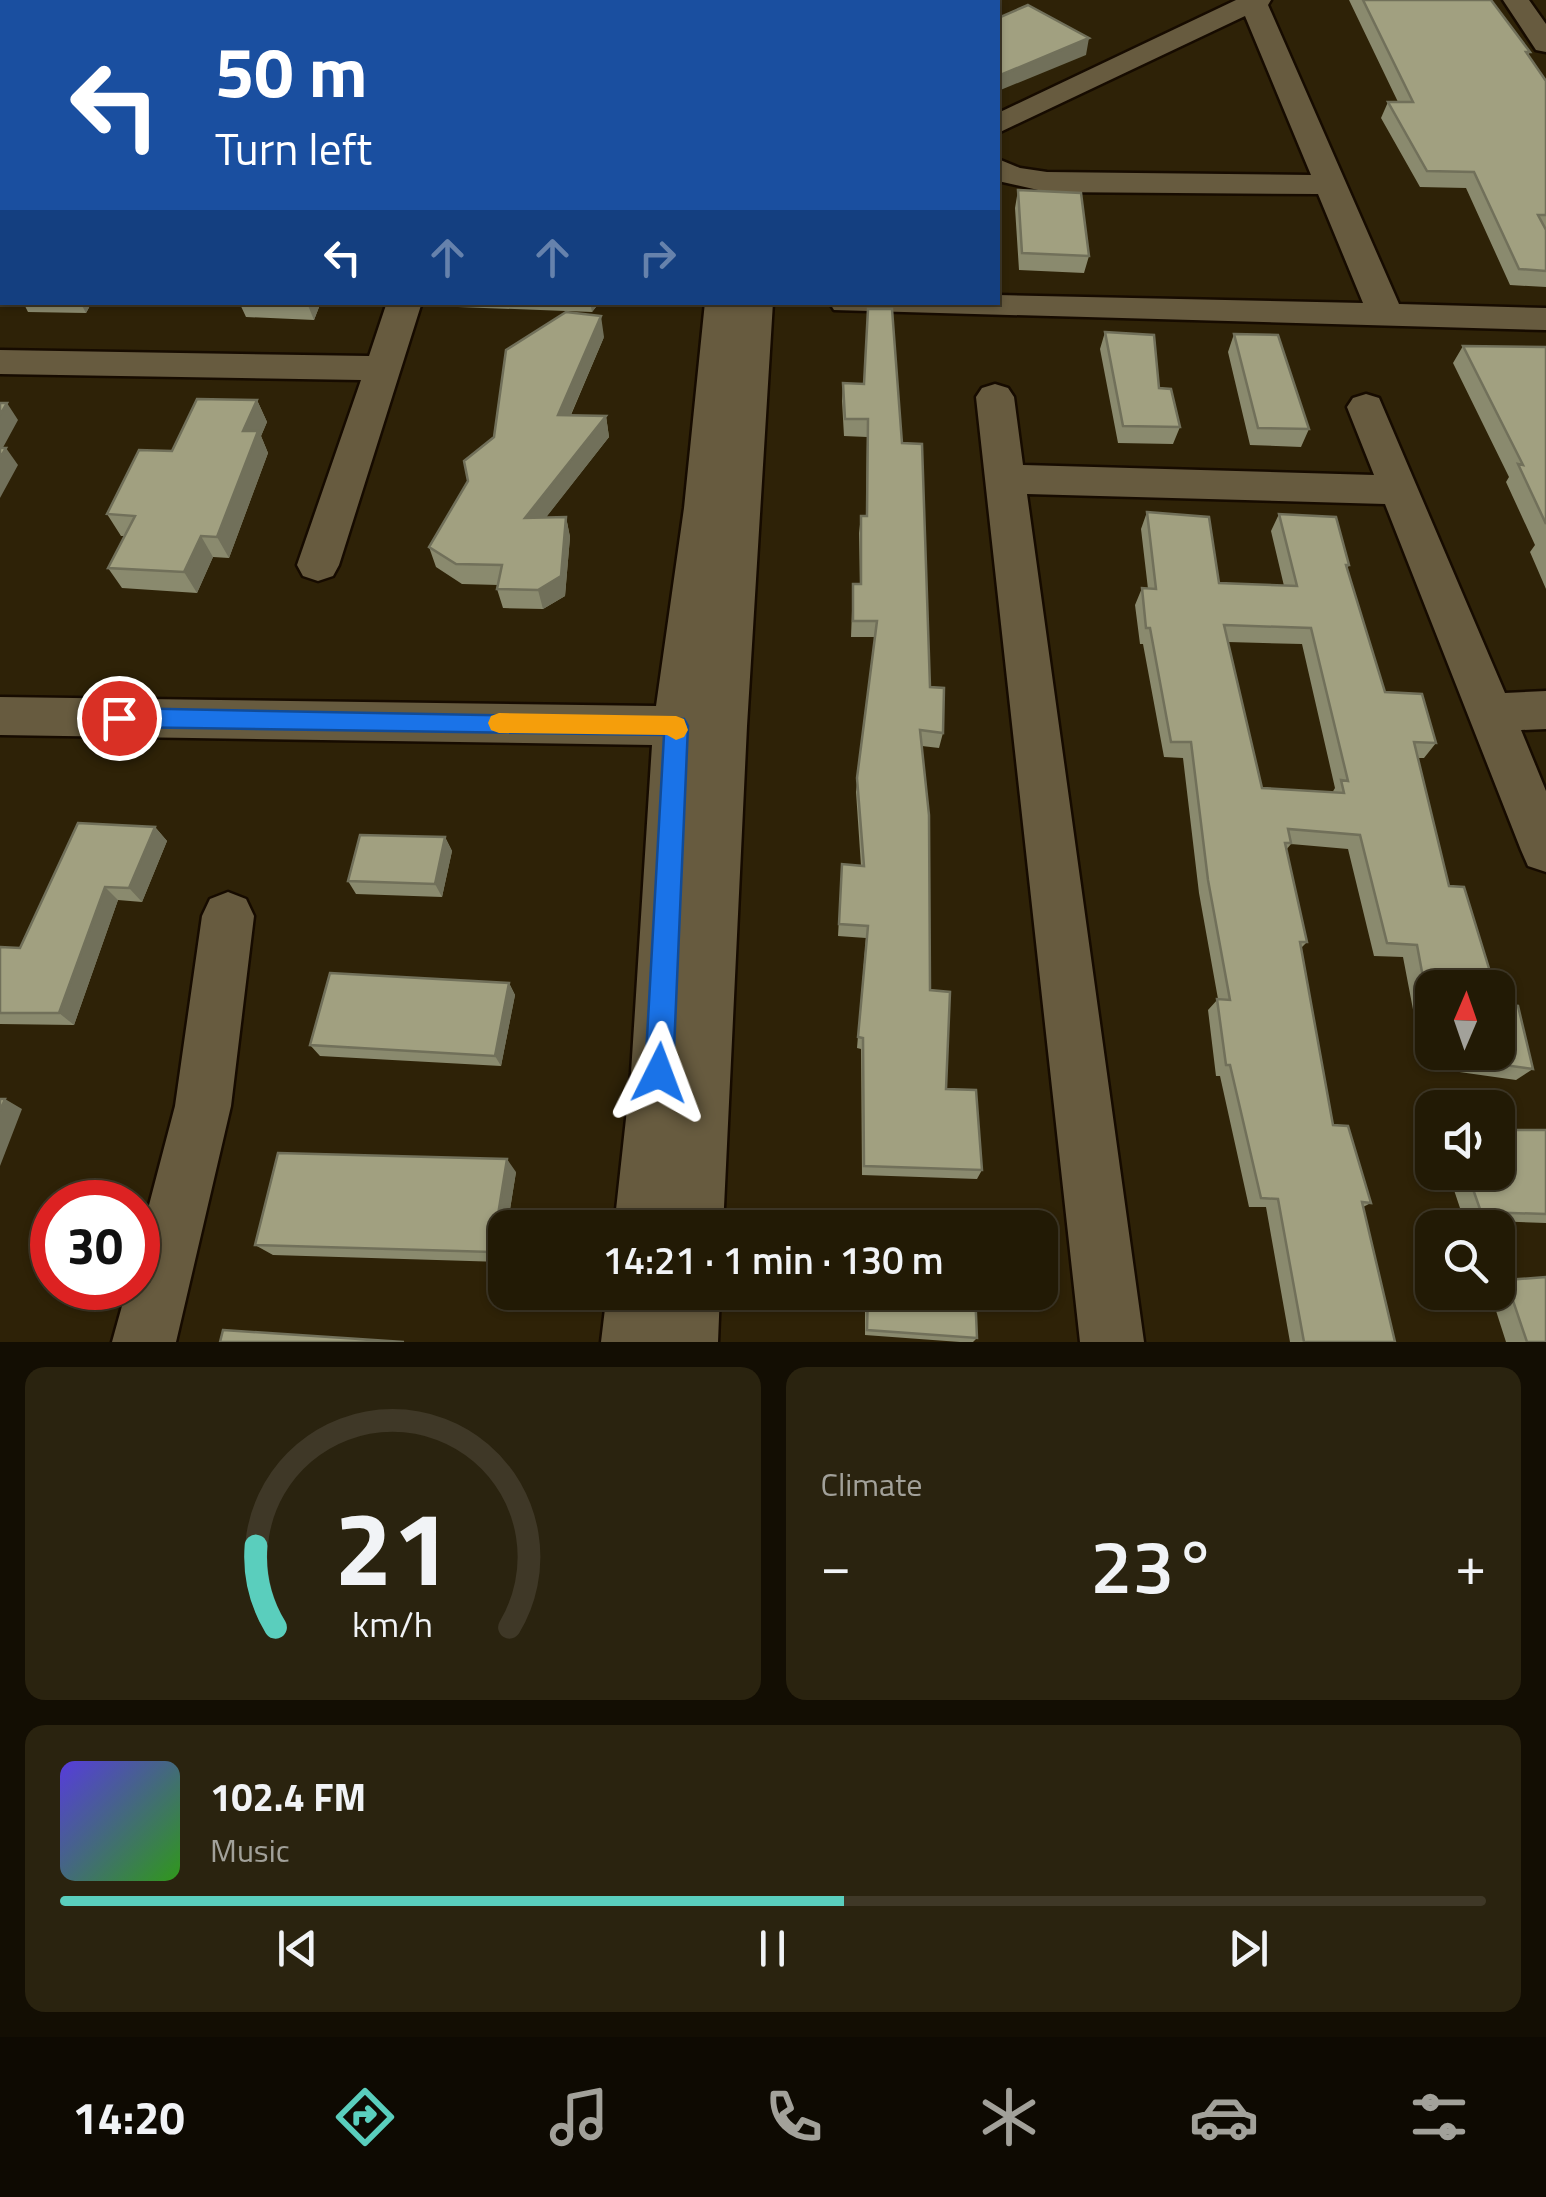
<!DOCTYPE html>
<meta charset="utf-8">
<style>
:root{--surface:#221a05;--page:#2a230f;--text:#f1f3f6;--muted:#a2a19a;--line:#3f3827;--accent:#5acebd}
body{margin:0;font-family:"Titillium Web",sans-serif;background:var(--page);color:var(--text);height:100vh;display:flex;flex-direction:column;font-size:38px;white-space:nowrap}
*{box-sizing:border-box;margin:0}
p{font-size:32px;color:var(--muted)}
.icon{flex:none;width:55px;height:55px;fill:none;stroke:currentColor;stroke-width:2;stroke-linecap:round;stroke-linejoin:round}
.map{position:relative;height:1342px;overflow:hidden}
.panel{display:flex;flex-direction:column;gap:25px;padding:25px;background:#130e03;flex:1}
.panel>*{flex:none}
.hud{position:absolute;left:0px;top:0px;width:1000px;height:305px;box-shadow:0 2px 8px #0004,0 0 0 2px var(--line);background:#1a4fa0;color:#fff;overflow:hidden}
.needle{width:65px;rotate:2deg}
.controls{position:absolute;left:1415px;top:970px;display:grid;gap:20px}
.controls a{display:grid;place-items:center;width:100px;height:100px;border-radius:20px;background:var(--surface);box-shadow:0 2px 8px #0004,0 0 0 2px var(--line);font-size:50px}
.speed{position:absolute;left:30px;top:1180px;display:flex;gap:20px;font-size:50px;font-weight:700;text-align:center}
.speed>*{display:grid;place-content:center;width:130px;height:130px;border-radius:50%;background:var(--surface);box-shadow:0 2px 8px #0004,0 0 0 2px var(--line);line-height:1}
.speed .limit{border:15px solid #d22;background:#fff;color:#111}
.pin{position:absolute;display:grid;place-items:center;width:85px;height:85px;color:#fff;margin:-42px;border:5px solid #fff;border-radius:50%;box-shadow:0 2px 10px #0007}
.me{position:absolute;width:110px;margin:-55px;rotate:3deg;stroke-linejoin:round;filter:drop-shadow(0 0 8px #0008)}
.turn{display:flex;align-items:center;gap:35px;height:210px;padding:0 50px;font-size:45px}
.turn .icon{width:130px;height:130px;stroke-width:2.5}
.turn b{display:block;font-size:70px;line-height:85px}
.lanes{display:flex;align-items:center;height:95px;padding:0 50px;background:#0003;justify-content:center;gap:50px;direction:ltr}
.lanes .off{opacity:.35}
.big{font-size:75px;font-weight:600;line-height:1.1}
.panel .tile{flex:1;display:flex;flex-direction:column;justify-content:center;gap:15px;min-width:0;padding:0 35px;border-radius:20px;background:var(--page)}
.panel .dial{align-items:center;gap:0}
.dial svg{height:260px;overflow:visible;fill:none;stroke:var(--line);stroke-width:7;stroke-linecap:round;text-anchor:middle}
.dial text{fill:var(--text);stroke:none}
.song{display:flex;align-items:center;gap:30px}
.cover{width:120px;height:120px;border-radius:15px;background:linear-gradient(135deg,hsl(250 70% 55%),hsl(110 70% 35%))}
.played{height:10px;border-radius:5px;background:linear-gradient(90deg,var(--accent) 55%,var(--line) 55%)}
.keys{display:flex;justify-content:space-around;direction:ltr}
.heat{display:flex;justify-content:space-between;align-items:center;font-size:55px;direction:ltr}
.panel .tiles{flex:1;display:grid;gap:25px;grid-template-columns:1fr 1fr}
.tile:last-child{grid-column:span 2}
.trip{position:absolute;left:488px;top:1210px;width:570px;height:100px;border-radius:20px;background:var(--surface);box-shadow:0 2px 8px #0004,0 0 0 2px var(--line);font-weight:600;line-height:100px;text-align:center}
.dock{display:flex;height:160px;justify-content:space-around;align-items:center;background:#0e0a02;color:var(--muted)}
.dock .icon{width:70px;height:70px}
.dock .current{color:var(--accent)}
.dock b{font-size:45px;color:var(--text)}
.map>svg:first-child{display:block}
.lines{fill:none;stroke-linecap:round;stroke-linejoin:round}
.street-casing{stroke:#160b00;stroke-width:5}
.street{fill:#675b3f;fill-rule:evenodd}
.wall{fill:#8a8a6e;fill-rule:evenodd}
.shaded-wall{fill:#71705a}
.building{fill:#a1a080;stroke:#71705a;stroke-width:2.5;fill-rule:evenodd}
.route{fill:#1a73e8;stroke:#114b97;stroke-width:2.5}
.slow{fill:#f59e0b}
</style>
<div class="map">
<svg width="1546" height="1342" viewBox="0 0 1546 1342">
<rect width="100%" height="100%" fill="#2e2207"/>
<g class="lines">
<defs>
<path id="street" d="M726,0H755L756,2H727Z
M1236,0H1271L1268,5L1399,304L1546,308V330L834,310L829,302H998V295L1363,303L1318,194L1047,192L998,181V159L1020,168L1047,172L1311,175L1245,16L998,133V113Z
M1503,0H1529L1546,24V52L1536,50Z
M387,302H422L339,565L333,576L318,581L303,576L297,565L361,380L0,374V350L369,356Z
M705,302H773L747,726L723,1228H614L631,1073L652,745L0,735V697L656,706L684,508Z
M995,384L1008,388L1014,397L1023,465L1374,475L1347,407L1353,398L1366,394L1379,398L1505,693L1546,691V729L1521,730L1546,791V872L1528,866L1521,850L1385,504L1027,494L1144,1342H1080L976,397L982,388Z
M228,892L246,899L254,916L231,1106L176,1342H112L127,1288H138V1247L175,1106L202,916L210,899Z
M607,1292H720L718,1342H601Z"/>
</defs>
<use href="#street" class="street-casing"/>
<use href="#street" class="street"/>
</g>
<path class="wall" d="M750,0H853L849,2H749Z
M1349,0H1491L1530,52L1528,55L1546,81V287L1510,285L1466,188L1420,187L1381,118L1388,102H1398Z
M1018,190L1089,256L1084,273L1019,270L1015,208Z
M23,302H92L86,313L28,312Z
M239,302H321L314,320L246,317Z
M456,302H600L592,312L458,307Z
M1105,332L1180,427L1173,444L1118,443L1100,349Z
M1234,334L1309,429L1301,447L1250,445L1228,352Z
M604,337L571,415L606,416L609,437L546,517H566L570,537L565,596L543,609L503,608L497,589L498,585L462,584L436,567L429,547L494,437Z
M1463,346L1546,347V589L1530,552L1535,545L1506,482L1509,477L1453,363Z
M843,383L902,443L930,687L943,733L939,748L922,746L930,990L946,1089L982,1170L977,1179L862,1175L861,1049L857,1048L866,938L838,936L842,864L861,866L856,792L875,637H851L853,584H860L859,533L861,516H866L867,437L844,436L842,401Z
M257,400L267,422L261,436L268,453L229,558L213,557L197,593L122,588L108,568L125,536H121L107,514L172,451Z
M1147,512L1219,583L1284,586L1271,531L1279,514L1349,565L1347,569L1385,692L1436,743L1424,758H1418L1432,988V1052H1498L1500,1004L1533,1069L1516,1080L1424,1067L1403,957L1374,956L1348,849L1291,844L1286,850L1307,942L1301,948L1333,1125L1371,1203L1363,1207L1395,1342H1290L1266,1207H1249L1220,1076H1216L1208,1010L1218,999L1199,893L1183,758L1164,757L1143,644H1140L1135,605L1142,588L1148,589L1141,529ZM1228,642L1302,644L1335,788L1332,793L1262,788Z
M155,827L167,841L142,902L118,900L74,1025L0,1024V947L20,948Z
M445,837L452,851L442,897L356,894L348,881Z
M509,983L515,995L501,1066L320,1056L310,1045Z
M1546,1130V1223L1464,1220L1448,1172H1498Z
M516,1172L507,1228H505L502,1262L273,1255L255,1245Z
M1506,1280L1546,1342H1506L1490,1292H1498V1283Z
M865,1292H975L977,1338L973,1342H960L865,1335Z"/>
<path class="shaded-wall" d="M556,0H578V2H548Z
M796,0H817V2H790Z
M1089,38L1086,55L998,91V76Z
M80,302H92L86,313Z
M321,302L314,320L307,303Z
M590,302H600L592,312Z
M601,316L604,337L562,435L558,415Z
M257,400L267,422L261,436L268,453L229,558L217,537L243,431Z
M7,403L18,420L0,453V415Z
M606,416L609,437L530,538L525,518Z
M6,448L18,465L0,498V458Z
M566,517L570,537L565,596L543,609L538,590Z
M201,536L213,557L197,593L184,572Z
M155,827L167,841L142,902L129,888Z
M445,837L452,851L442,897L435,884Z
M105,887L118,900L74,1025L59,1013Z
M509,983L515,995L501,1066L495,1056Z
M5,1099L22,1109L0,1166V1111Z
M507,1159L516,1172L507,1228H505V1242L502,1262L492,1252Z"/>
<path class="building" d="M406,0H442L441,2H404Z
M464,0H556L548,2H458Z
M575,0H717V2H575Z
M750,0H796L790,2H749Z
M1363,0H1491L1530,52H1526L1546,81V215H1538L1546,230V271L1519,269L1474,172L1427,171L1388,102H1413Z
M1028,5L1089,38L998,76V18Z
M1018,190L1081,193L1089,256L1022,253Z
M868,309H892L902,443L922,444L930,687L944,688L943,733L920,730L929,815L930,990L950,992L946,1089L976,1090L982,1170L864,1166L863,1038L858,1037L868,926L839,924L842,864L864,866L857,778L877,621H853V584H861V516H867L868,419H845L843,383L864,384Z
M566,312L601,316L558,415L606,416L525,518L566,517L561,576L538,590L497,589L502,565L456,564L429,547L468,481L464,461L494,437L506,350Z
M1105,332L1154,335L1159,388L1171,389L1180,427L1123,426Z
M1234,334L1278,335L1309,429L1258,428Z
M1463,346L1546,347V524L1518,464L1523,465Z
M197,399L257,400L243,431H258L217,537L201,536L184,572L108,568L135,516L107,514L139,450L172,451Z
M0,403H7L0,415Z
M0,448H6L0,458Z
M1147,512L1209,517L1219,583L1297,586L1279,514L1336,517L1349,565H1346L1385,692L1422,694L1436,743L1414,742L1449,886L1464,887L1495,988H1432V1026L1417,945L1387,943L1360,835L1288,829L1291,843H1285L1307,942H1300L1333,1125L1348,1126L1371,1203L1362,1202L1395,1342H1304L1278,1199L1261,1198L1230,1065H1226L1217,999L1230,1000L1208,880L1191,742H1171L1150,628H1146L1142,588L1156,589ZM1224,625L1311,628L1348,781L1341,780L1344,793L1262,788Z
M78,823L155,827L129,888L105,887L59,1013H0V947L20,948Z
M360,835L445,837L435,884L348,881Z
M330,973L509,983L495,1056L310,1045Z
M1498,996L1500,1004L1518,1006L1533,1069L1438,1056V1052H1498Z
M0,1099H5L0,1111Z
M1498,1130H1546V1214L1481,1212L1467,1172H1498Z
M278,1153L507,1159L492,1252L255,1245Z
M1546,1277V1342H1527L1506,1280Z
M868,1292H975L977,1338L867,1330Z
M223,1330L404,1342H220Z"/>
<path class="route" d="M119,708L684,719L688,726L673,1073L669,1083L659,1087L649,1083L645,1073L664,735L119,727L111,725L108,718L111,711Z"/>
<path class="slow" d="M499,713L676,716L684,719L688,730L684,737L676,740L667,735L499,733L491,730L488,723L491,716Z"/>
</svg>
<div class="controls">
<a><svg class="needle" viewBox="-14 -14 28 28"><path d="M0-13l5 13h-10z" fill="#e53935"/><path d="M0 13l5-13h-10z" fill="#a2a19a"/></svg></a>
<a><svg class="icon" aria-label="sound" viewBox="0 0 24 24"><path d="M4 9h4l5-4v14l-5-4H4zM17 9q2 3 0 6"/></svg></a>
<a><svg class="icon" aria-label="search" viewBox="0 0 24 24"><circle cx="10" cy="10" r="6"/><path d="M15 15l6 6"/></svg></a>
</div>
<div class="speed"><div class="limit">30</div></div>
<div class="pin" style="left:119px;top:718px;background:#d93025"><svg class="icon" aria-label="arrive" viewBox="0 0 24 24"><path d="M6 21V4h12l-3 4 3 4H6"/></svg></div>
<svg class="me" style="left:659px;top:1073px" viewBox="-20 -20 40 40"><path d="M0-17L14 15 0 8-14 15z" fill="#1a73e8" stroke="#fff" stroke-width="4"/></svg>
<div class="trip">14:21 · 1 min · 130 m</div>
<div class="hud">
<div class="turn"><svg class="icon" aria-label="left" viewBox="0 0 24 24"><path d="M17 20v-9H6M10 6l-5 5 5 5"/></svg><div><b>50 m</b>Turn left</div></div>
<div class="lanes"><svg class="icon" aria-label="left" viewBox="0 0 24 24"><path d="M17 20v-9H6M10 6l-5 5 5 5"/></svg><svg class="icon off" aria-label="ahead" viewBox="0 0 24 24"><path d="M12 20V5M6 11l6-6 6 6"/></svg><svg class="icon off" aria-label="ahead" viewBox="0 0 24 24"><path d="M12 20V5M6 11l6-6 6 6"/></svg><svg class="icon off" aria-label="right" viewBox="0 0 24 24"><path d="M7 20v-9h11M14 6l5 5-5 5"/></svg></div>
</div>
</div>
<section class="panel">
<div class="tiles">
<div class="tile dial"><svg viewBox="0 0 100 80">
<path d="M14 69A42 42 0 1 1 86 69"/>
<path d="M14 69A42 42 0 0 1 8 44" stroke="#5acebd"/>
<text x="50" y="56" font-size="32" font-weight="700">21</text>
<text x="50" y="72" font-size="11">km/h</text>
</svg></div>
<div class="tile"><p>Climate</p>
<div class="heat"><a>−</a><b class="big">23°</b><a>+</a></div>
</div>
<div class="tile">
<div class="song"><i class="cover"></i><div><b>102.4 FM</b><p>Music</p></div></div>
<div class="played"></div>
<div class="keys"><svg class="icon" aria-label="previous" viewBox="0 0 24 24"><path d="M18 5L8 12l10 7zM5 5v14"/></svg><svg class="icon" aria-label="pause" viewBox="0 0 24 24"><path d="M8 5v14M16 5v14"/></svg><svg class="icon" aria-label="next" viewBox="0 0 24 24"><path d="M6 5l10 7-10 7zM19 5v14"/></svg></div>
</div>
</div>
</section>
<nav class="dock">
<b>14:20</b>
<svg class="icon current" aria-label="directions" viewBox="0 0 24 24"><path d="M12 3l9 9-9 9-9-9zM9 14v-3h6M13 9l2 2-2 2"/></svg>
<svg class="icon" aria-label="music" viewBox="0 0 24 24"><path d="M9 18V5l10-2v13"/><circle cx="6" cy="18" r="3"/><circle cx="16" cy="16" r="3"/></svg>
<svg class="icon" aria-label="phone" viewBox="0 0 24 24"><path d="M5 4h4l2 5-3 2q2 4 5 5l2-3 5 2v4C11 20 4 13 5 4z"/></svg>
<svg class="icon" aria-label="climate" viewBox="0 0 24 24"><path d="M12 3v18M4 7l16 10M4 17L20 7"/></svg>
<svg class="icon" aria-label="car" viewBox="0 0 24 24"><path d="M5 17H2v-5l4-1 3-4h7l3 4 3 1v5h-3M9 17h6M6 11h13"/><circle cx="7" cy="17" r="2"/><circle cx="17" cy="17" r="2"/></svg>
<svg class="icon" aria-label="filters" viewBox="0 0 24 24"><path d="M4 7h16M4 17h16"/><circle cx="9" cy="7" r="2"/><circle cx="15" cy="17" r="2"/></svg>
</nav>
